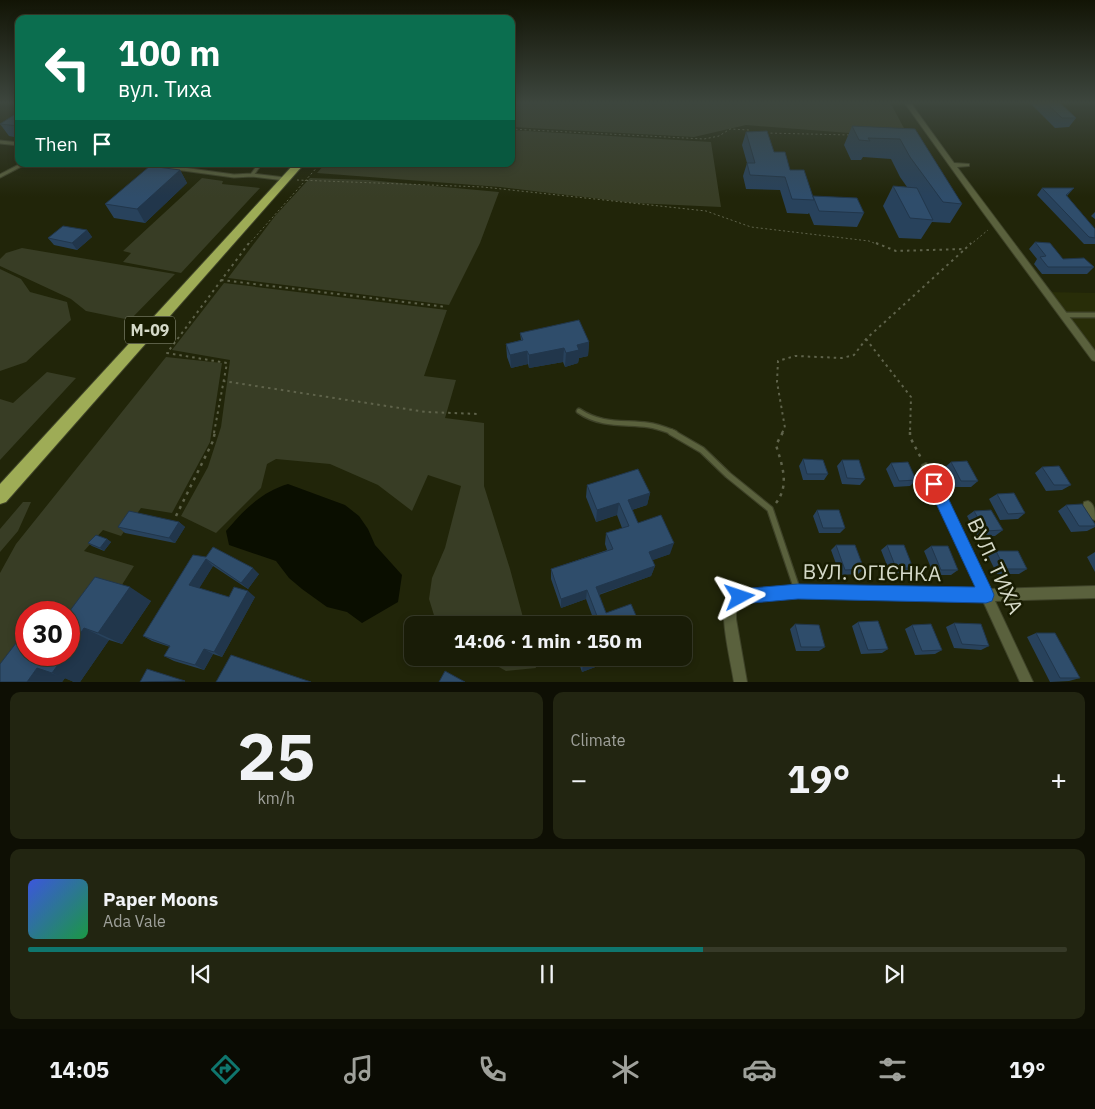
<!DOCTYPE html>
<meta charset="utf-8">
<style>
:root{--surface:#191c07;--page:#222511;--text:#f1f3f6;--muted:#9fa19b;--line:#373a28;--accent:#0f766e}
body{margin:0;font-family:"IBM Plex Sans",sans-serif;background:var(--page);color:var(--text);height:100vh;display:flex;flex-direction:column;font-size:19px;white-space:nowrap}
*{box-sizing:border-box;margin:0}
p{font-size:16px;color:var(--muted)}
.icon{flex:none;width:28px;height:28px;fill:none;stroke:currentColor;stroke-width:2;stroke-linecap:round;stroke-linejoin:round}
.map{position:relative;height:682px;overflow:hidden}
.sheet{display:flex;flex-direction:column;gap:10px;padding:10px;background:#0e0f04;flex:1}
.sheet>*{flex:none}
.hud{position:absolute;left:15px;top:15px;width:500px;height:152px;border-radius:10px;box-shadow:0 2px 8px #0003,0 0 0 1px var(--line);background:#0b6e4f;color:#fff;overflow:hidden}
.speed{position:absolute;left:15px;top:601px;display:flex;gap:10px;font-size:25px;font-weight:700;text-align:center}
.speed>*{display:grid;place-content:center;width:65px;height:65px;border-radius:50%;background:var(--surface);box-shadow:0 2px 8px #0003,0 0 0 1px var(--line);line-height:1}
.speed .limit{border:8px solid #d22;background:#fff;color:#111}
.pin{position:absolute;display:grid;place-items:center;width:42px;height:42px;color:#fff;margin:-21px;border:2px solid #fff;border-radius:50%;box-shadow:0 1px 5px #0007}
.me{position:absolute;width:55px;margin:-28px;rotate:85deg;stroke-linejoin:round;filter:drop-shadow(0 0 4px #0008)}
.turn{display:flex;align-items:center;gap:18px;height:105px;padding:0 20px;font-size:22px}
.turn .icon{width:65px;height:65px;stroke-width:2.5}
.turn b{display:block;font-size:35px;line-height:42px}
.then{display:flex;align-items:center;height:48px;padding:0 20px;background:#0003;gap:10px;font-size:19px}
.big{font-size:38px;font-weight:800;line-height:1.1}
.sheet .widget{flex:1;display:flex;flex-direction:column;justify-content:center;gap:8px;min-width:0;padding:0 18px;border-radius:10px;background:var(--page)}
.sheet .dial{align-items:center;gap:0}
.dial b{font-size:65px;line-height:1}
.song{display:flex;align-items:center;gap:15px}
.cover{width:60px;height:60px;border-radius:8px;background:linear-gradient(135deg,hsl(230 70% 55%),hsl(140 70% 35%))}
.played{height:5px;border-radius:2px;background:linear-gradient(90deg,var(--accent) 65%,var(--line) 65%)}
.keys{display:flex;justify-content:space-around;direction:ltr}
.heat{display:flex;justify-content:space-between;align-items:center;font-size:28px;direction:ltr}
.sheet .tiles{flex:1;display:grid;gap:10px;grid-template-columns:1fr 1fr}
.widget:last-child{grid-column:span 2}
.trip{position:absolute;left:404px;top:616px;width:288px;height:50px;border-radius:10px;background:var(--surface);box-shadow:0 2px 8px #0003,0 0 0 1px var(--line);font-weight:800;line-height:50px;text-align:center}
.tab-bar{display:flex;height:80px;justify-content:space-around;align-items:center;background:#0a0b03;color:var(--muted)}
.tab-bar .icon{width:35px;height:35px}
.tab-bar .on{color:var(--accent)}
.tab-bar b{font-size:22px;color:var(--text)}
.map>svg:first-child{display:block}
.built{fill:#282d08}
.green{fill:#383d25}
.water{fill:#0a0e00}
.lines{fill:none;stroke-linecap:round;stroke-linejoin:round}
.service-far2-casing{stroke:#3e4228;stroke-width:5}
.service-far1-casing{stroke:#3e4228;stroke-width:7}
.service-casing{stroke:#3e4228;stroke-width:8}
.minor-casing{stroke:#3e4228;stroke-width:2}
.trunk-casing{stroke:#3e4228;stroke-width:2}
.path-far2{stroke:#5f634b;stroke-width:1;stroke-dasharray:2 2.5;stroke-linecap:butt}
.path-far1{stroke:#5f634b;stroke-width:2;stroke-dasharray:2.5 4;stroke-linecap:butt}
.path{stroke:#5f634b;stroke-width:2.5;stroke-dasharray:3 5;stroke-linecap:butt}
.service-far2{stroke:#5a613d;stroke-width:3}
.service-far1{stroke:#5a613d;stroke-width:4.5}
.service{stroke:#5a613d;stroke-width:5.5}
.minor{fill:#5a613d;fill-rule:evenodd}
.trunk{fill:#9eac56;fill-rule:evenodd}
.wall{fill:#28425c}
.shaded-wall{fill:#21364b}
.building{fill:#2f4d6b;stroke:#21364b}
.route{fill:#1a73e8;stroke:#114b97}
.labels{text-anchor:middle;stroke-width:5;stroke-linejoin:round;paint-order:stroke}
.shield{fill:#181c01;stroke:#9ca08c;stroke-width:1}
.shield-label{font-size:16px;font-weight:bold;fill:#d5d9c8}
.near-street-label{font-size:21px;fill:#d5d9c8;stroke:#181c01}
</style>
<div class="map">
<svg width="1095" height="682" viewBox="0 0 1095 682">
<rect width="100%" height="100%" fill="#212509"/>
<path class="built" d="M1046,292L1095,293V358Z"/>
<path class="green" d="M511,102H890L906,132L849,133L746,125L694,137L511,127Z
M511,130L711,142L721,207L634,203L500,187L317,173L325,164H511Z
M202,178L223,181L222,184L260,188L181,273L123,262L131,253L123,251Z
M310,178L368,180L499,192L480,243L449,305L228,278L275,216Z
M22,248L175,274L130,320L86,311L71,299L0,266V259L6,253Z
M0,269L21,279L30,292L67,302L71,320L26,362L0,371Z
M224,283L447,310L424,376L456,380L445,418L484,423V486L510,569L525,625H437L429,599L432,578L445,548L461,486L428,475L412,511L378,485L330,464L276,459L267,464L261,488L216,533L181,516L208,467L221,427L230,360L172,350Z
M166,357L222,363L210,442L172,513L141,508L121,536L103,530L84,551L134,566L118,591L69,612H26V655L0,682V573L16,544Z
M47,372L76,378L0,460V399L13,403Z
M23,502H31L18,531L0,552V529Z
M483,658H533L536,668L506,671Z"/>
<path class="water" d="M288,484L345,505L359,516L368,529L375,545L402,575L398,602L362,623L347,612L327,607L302,589L289,578L276,561L229,545L226,531C244,510 261,492 288,484Z"/>
<g class="lines">
<defs>
<path id="service-far2" d="M0,142L19,144
M146,164L234,176L252,175L285,179
M252,175L260,164
M0,176L23,164"/>
<path id="service-far1" d="M1064,315H1095
M579,411C601,426 624,422 648,425C657,426 667,430 675,433"/>
<path id="service" d="M671,432L702,450L728,475L770,509L797,589"/>
<path id="minor" d="M904,102H910L954,163L969,164V166L957,167L1095,351V361L1092,360L982,211Z
M926,463L930,465L989,589L1095,586V598L995,601L1033,682H1020L983,601L798,597L741,603L736,605V619L747,682H734C731,662 719,615 726,598L740,591L798,585L977,589L921,468L922,465Z
M1088,501C1095,504 1095,512 1095,520L1091,519L1083,506L1084,502Z"/>
<path id="trunk" d="M294,164H304L6,502L0,504V484Z"/>
</defs>
<use href="#service-far2" class="service-far2-casing"/>
<use href="#service-far1" class="service-far1-casing"/>
<use href="#service" class="service-casing"/>
<use href="#minor" class="minor-casing"/>
<use href="#trunk" class="trunk-casing"/>
<path class="path-far2" d="M511,129L704,139L719,136L730,129L749,130
M766,133L851,135
M297,180L483,187L706,211L751,227L869,241L879,245
M248,245L320,164
M970,245L988,230"/>
<path class="path-far1" d="M876,243L896,251L965,249L971,243
M221,280L446,307
M866,339L911,397L910,433
M223,381L426,412L479,414
M214,433L227,363L167,353L249,243
M782,433L785,428L777,382L778,361L795,356L842,358L854,355L866,339L965,249"/>
<path class="path" d="M910,432V437L921,458
M776,503C790,485 782,465 776,445L783,432
M176,516L213,441L215,432"/>
<use href="#service-far2" class="service-far2"/>
<use href="#service-far1" class="service-far1"/>
<use href="#service" class="service"/>
<use href="#minor" class="minor"/>
<use href="#trunk" class="trunk"/>
</g>
<path class="wall" d="M1029,102H1059L1076,118L1069,127L1055,128Z
M19,107V138L9,136L0,124L17,113L15,110Z
M852,126L915,129L962,204L950,223L932,222L921,239L899,238L883,206L893,186L907,187L900,177L891,159L863,157L861,160H851L844,145Z
M746,132L774,152L790,170L813,197L864,213L857,227L814,225L809,213L808,214L787,213L780,190L746,189L743,176L747,163L742,145Z
M180,170L187,183L145,223L114,218L105,204Z
M1042,188H1074L1067,196L1095,229V244H1084L1037,195Z
M1095,212V219L1091,216Z
M87,230L92,237L77,250L54,245L48,238Z
M1035,242L1063,259L1094,267L1087,274H1042L1034,264L1037,259L1029,249Z
M520,333L589,342L588,356L579,358L578,363L565,367L563,362L529,368L528,364L511,368L507,357L506,344L521,340Z
M803,459L828,474L824,480H803L799,466Z
M842,460L865,479L860,485L842,484L837,466Z
M951,462L978,481L971,487H955L944,468Z
M891,463L916,480L910,486L894,487L886,469Z
M1042,467L1071,485L1062,490L1046,491L1035,473Z
M587,485L650,493L647,505L632,510L638,523L670,554L652,560L655,566L651,576L599,595L606,613L593,618L586,599L561,608L551,579V569L607,550L605,544L606,533L622,528L617,515L596,522L586,497Z
M997,494L1025,513L1018,519L1000,520L989,499Z
M1066,505L1095,524V527L1087,531L1071,532L1058,511Z
M817,510L845,528L840,533H819L813,516Z
M974,511L1003,530L995,536H977L967,516Z
M179,522L185,527L175,543L125,533L118,527Z
M107,539L111,542L104,551L92,546L88,543Z
M836,545L864,569L858,574L840,575L831,550Z
M887,545L913,568L907,573H890L881,550Z
M931,546L958,570L951,575H934L924,551Z
M996,551L1027,569L1019,574H997L988,556Z
M1095,552V572L1087,557Z
M193,555L259,574L248,589L213,566L199,588L229,597H255L222,657L213,654L204,670L174,661L164,656L170,647L152,641L143,636Z
M95,577L151,601L122,644L109,640L80,682H74L65,678L62,682H0L69,655Z
M858,622L888,649L882,653L861,654L852,626Z
M954,623L989,646L981,650L954,648L946,627Z
M795,624L825,647L819,651H796L790,629Z
M912,625L942,650L935,654L915,655L905,629Z
M1036,633L1080,678L1069,681L1050,682L1027,637Z
M577,658H619L582,672Z"/>
<path class="shaded-wall" d="M180,170L187,183L145,223L137,209Z
M87,230L92,237L77,250L72,243Z
M589,342L588,356L579,358L578,363L565,367L566,353L577,345Z
M564,348L563,362L529,368V355Z
M527,351L528,364L511,368L510,355Z
M650,493L647,505L625,512L628,500Z
M619,503L617,515L596,522L597,510Z
M179,522L185,527L175,543L169,538Z
M107,539L111,542L104,551L100,548Z
M674,543L670,554L645,563L649,552Z
M206,559L213,566L197,592L189,585Z
M655,566L651,576L594,596L596,587Z
M253,568L259,574L248,589L241,583Z
M130,587L151,601L122,644L98,633Z
M587,590L586,599L561,608V599Z
M248,591L255,597L222,657L214,652Z
M84,628L109,640L80,682H74L52,673L65,655H69V650Z
M204,649L213,654L204,670L195,665Z
M602,658H619L582,672L583,664Z
M37,668L65,678L62,682H27Z"/>
<path class="building" d="M1045,102H1059L1076,118H1062Z
M19,112V126L0,124Z
M852,126L915,129L962,204L943,202L910,157L900,139L868,138L870,141L859,140Z
M767,131L774,152H785L790,170H804L814,200L792,199L785,177L750,175L747,163H755L746,132Z
M150,166L180,170L137,209L105,204Z
M893,186L917,188L933,220L910,218Z
M1042,188H1074L1066,195L1095,229V238L1089,237Z
M813,196L857,198L864,213L819,211Z
M63,226L87,230L72,243L48,238Z
M1035,242L1050,243L1063,259L1084,258L1094,267H1048L1040,257L1046,256Z
M579,320L589,342L577,345L579,350L566,353L564,348L529,355L527,351L510,355L506,344L523,340L520,333Z
M803,459L823,460L828,474H807Z
M842,460H859L865,479L847,478Z
M967,461L978,481H961L951,462Z
M908,462L916,480L899,481L891,463Z
M1059,466L1071,485H1054L1042,467Z
M638,469L650,493L628,500L638,523L661,515L674,543L649,552L655,566L596,587L606,613L631,604L640,625H572L597,616L587,590L561,599L551,569L613,549L606,533L629,526L619,503L597,510L587,485Z
M1014,493L1025,513L1008,514L997,494Z
M1082,504L1095,524V526H1079L1066,505Z
M817,510H839L845,528H823Z
M991,510L1003,530L985,531L974,511Z
M129,511L179,522L169,538L118,527Z
M96,535L107,539L100,548L88,543Z
M836,545H855L864,569L845,570Z
M887,545H904L913,568H896Z
M931,546H948L958,570H941Z
M213,547L253,568L241,583L206,559L189,585L229,597L234,587L248,591L214,652L204,649L195,665L164,656L170,646L143,636L193,555L206,557Z
M996,551H1018L1027,569H1005Z
M95,577L130,587L98,633L84,628L69,650V612Z
M878,621L888,649L868,650L858,622Z
M954,623L981,624L989,646L962,644Z
M795,624L819,625L825,647H801Z
M931,624L942,650L922,651L912,625Z
M26,630V655H65L52,673L37,668L27,682H0V664Z
M1036,633H1055L1080,678H1060Z
M231,655L311,682H216Z
M581,658H602L583,664Z
M147,669L185,681L140,682Z
M445,671L465,682H439Z"/>
<linearGradient id="sky" x2="0" y2="1"><stop stop-color="#121405"/><stop offset="0.52" stop-color="#3d463e"/><stop offset="1" stop-color="#3d463e" stop-opacity="0"/></linearGradient>
<rect width="1095" height="197" fill="url(#sky)"/>
<path class="route" d="M934,477L939,479L992,590L994,595L992,601L986,603L798,599L740,604L734,602L732,597L734,591L740,589L798,584L975,587L927,484L929,479Z"/>
<g class="labels">
<rect class="shield" x="125" y="316.5" width="50" height="27" rx="4"/>
<g class="shield-label">
<text x="150" y="336">М-09</text>
</g>
<g class="near-street-label">
<text transform="translate(995 566) rotate(65)" y="7">ВУЛ. ТИХА</text>
<text transform="translate(872 573) rotate(1)" y="7">ВУЛ. ОГІЄНКА</text>
</g>
</g>
</svg>
<div class="speed"><div class="limit">30</div></div>
<div class="pin" style="left:934px;top:484px;background:#d93025"><svg class="icon" aria-label="arrive" viewBox="0 0 24 24"><path d="M6 21V4h12l-3 4 3 4H6"/></svg></div>
<svg class="me" style="left:740px;top:597px" viewBox="-20 -20 40 40"><path d="M0-17L14 15 0 8-14 15z" fill="#1a73e8" stroke="#fff" stroke-width="4"/></svg>
<div class="trip">14:06 · 1 min · 150 m</div>
<div class="hud">
<div class="turn"><svg class="icon" aria-label="left" viewBox="0 0 24 24"><path d="M17 20v-9H6M10 6l-5 5 5 5"/></svg><div><b>100 m</b>вул. Тиха</div></div>
<div class="then">Then<svg class="icon" aria-label="arrive" viewBox="0 0 24 24"><path d="M6 21V4h12l-3 4 3 4H6"/></svg></div>
</div>
</div>
<section class="sheet">
<div class="tiles">
<div class="widget dial"><b>25</b><p>km/h</p></div>
<div class="widget"><p>Climate</p>
<div class="heat"><a>−</a><b class="big">19°</b><a>+</a></div>
</div>
<div class="widget">
<div class="song"><i class="cover"></i><div><b>Paper Moons</b><p>Ada Vale</p></div></div>
<div class="played"></div>
<div class="keys"><svg class="icon" aria-label="previous" viewBox="0 0 24 24"><path d="M18 5L8 12l10 7zM5 5v14"/></svg><svg class="icon" aria-label="pause" viewBox="0 0 24 24"><path d="M8 5v14M16 5v14"/></svg><svg class="icon" aria-label="next" viewBox="0 0 24 24"><path d="M6 5l10 7-10 7zM19 5v14"/></svg></div>
</div>
</div>
</section>
<nav class="tab-bar">
<b>14:05</b>
<svg class="icon on" aria-label="directions" viewBox="0 0 24 24"><path d="M12 3l9 9-9 9-9-9zM9 14v-3h6M13 9l2 2-2 2"/></svg>
<svg class="icon" aria-label="music" viewBox="0 0 24 24"><path d="M9 18V5l10-2v13"/><circle cx="6" cy="18" r="3"/><circle cx="16" cy="16" r="3"/></svg>
<svg class="icon" aria-label="phone" viewBox="0 0 24 24"><path d="M5 4h4l2 5-3 2q2 4 5 5l2-3 5 2v4C11 20 4 13 5 4z"/></svg>
<svg class="icon" aria-label="climate" viewBox="0 0 24 24"><path d="M12 3v18M4 7l16 10M4 17L20 7"/></svg>
<svg class="icon" aria-label="car" viewBox="0 0 24 24"><path d="M5 17H2v-5l4-1 3-4h7l3 4 3 1v5h-3M9 17h6M6 11h13"/><circle cx="7" cy="17" r="2"/><circle cx="17" cy="17" r="2"/></svg>
<svg class="icon" aria-label="filters" viewBox="0 0 24 24"><path d="M4 7h16M4 17h16"/><circle cx="9" cy="7" r="2"/><circle cx="15" cy="17" r="2"/></svg>
<b>19°</b>
</nav>
